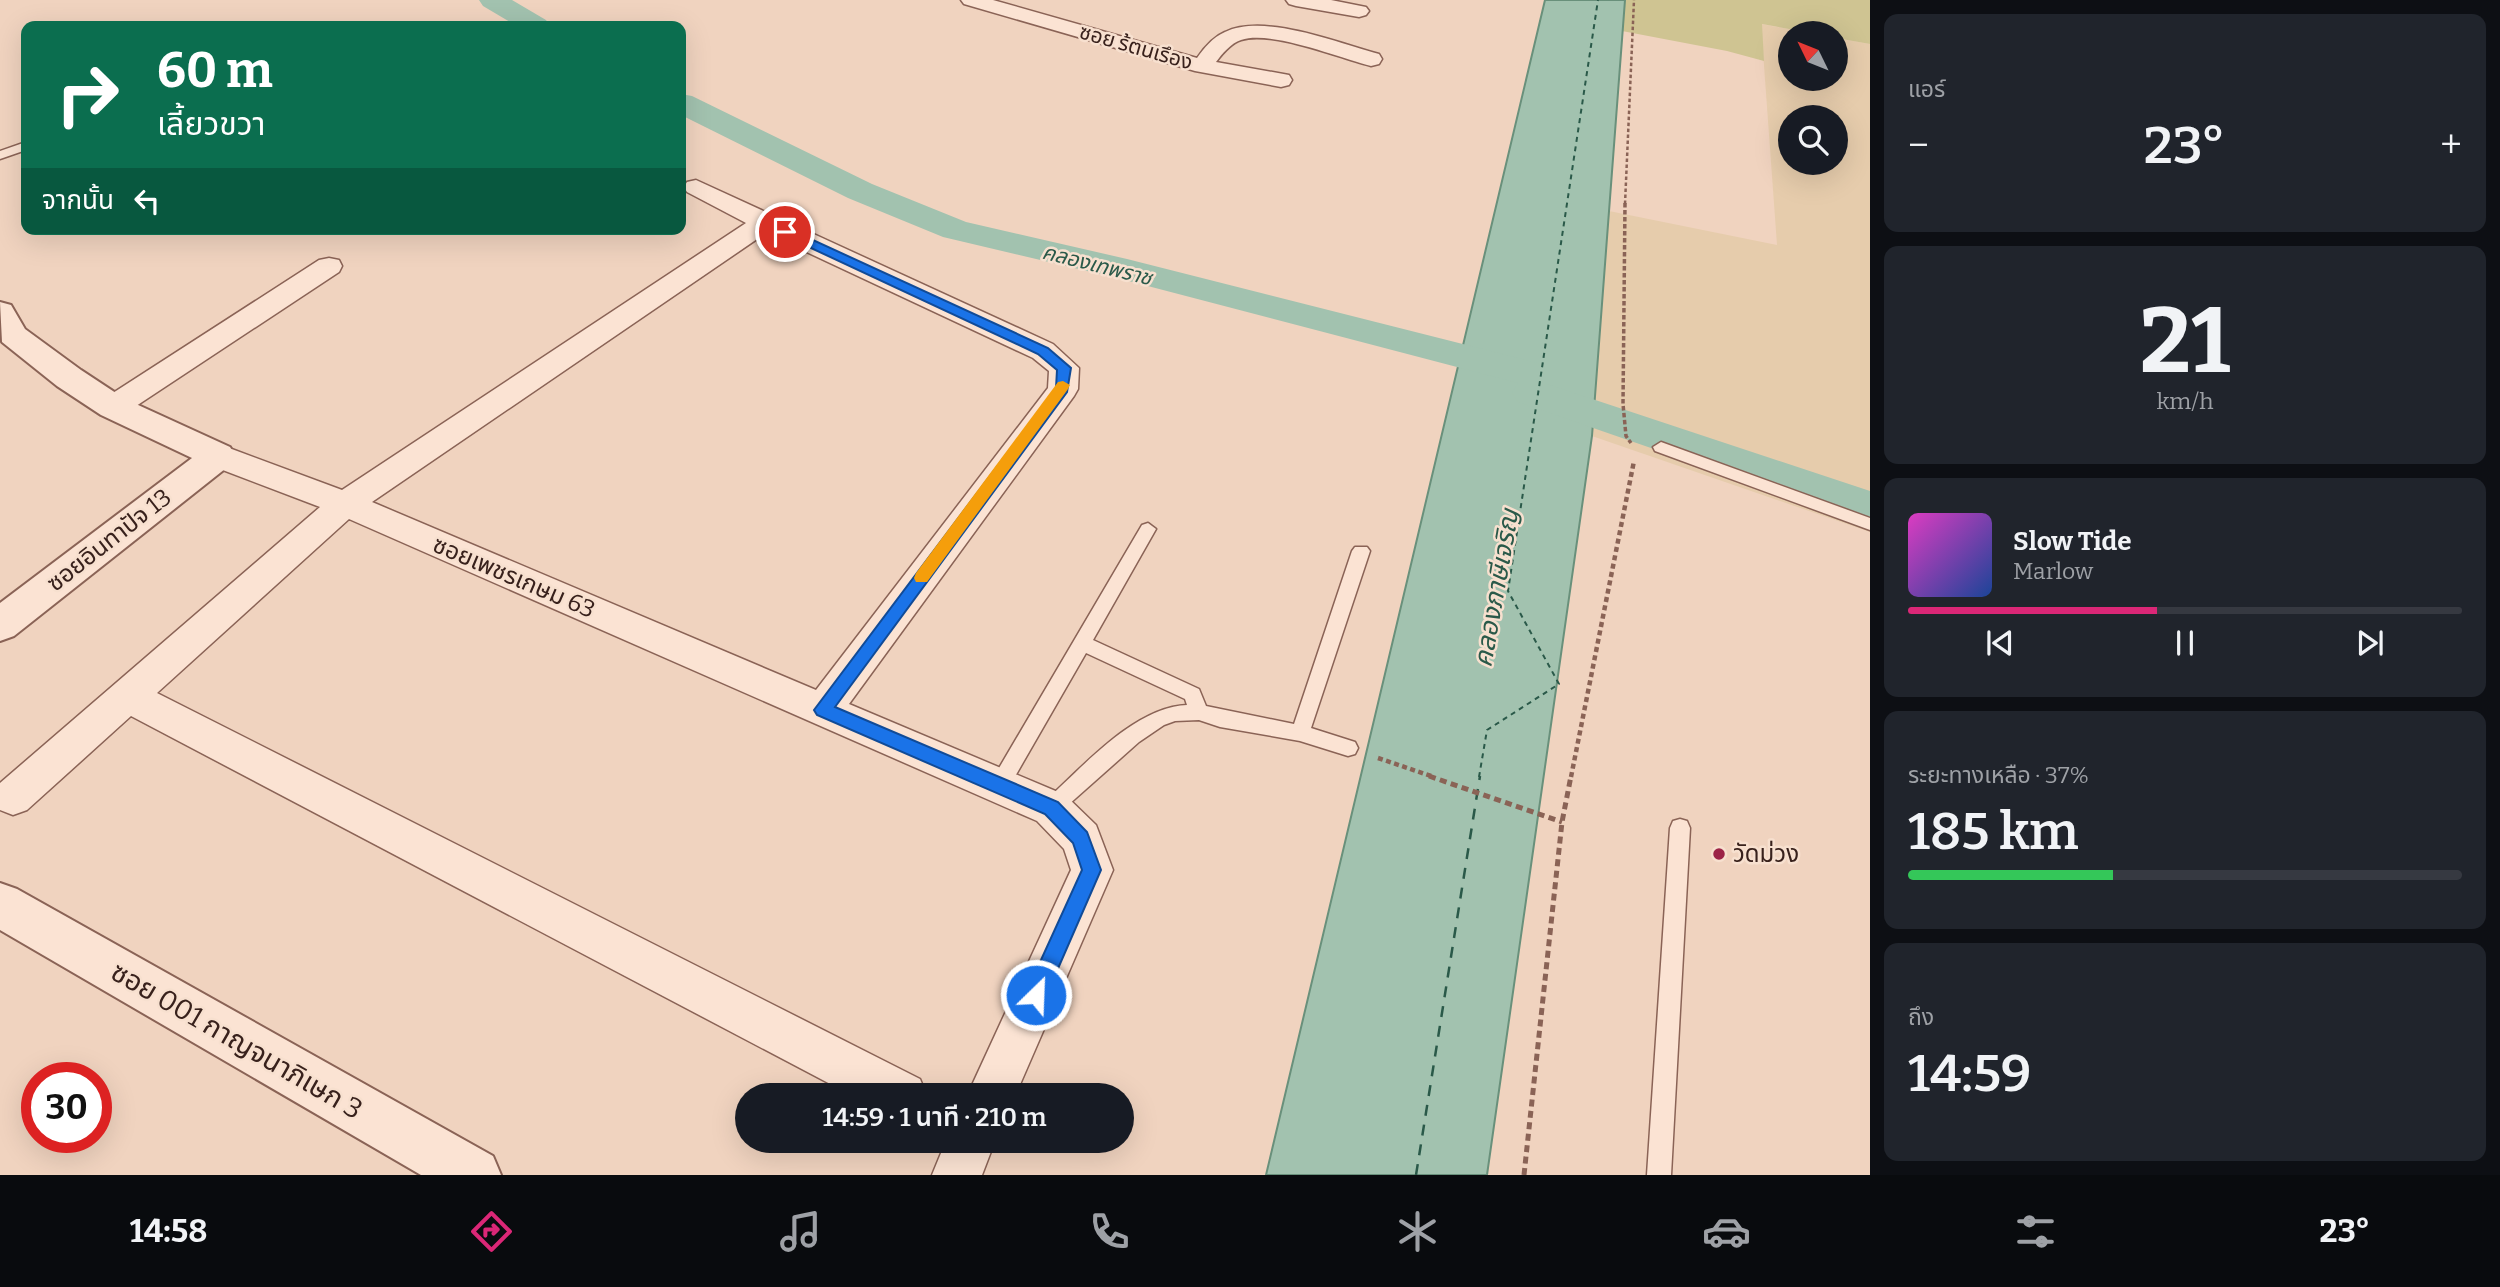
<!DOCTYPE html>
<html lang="th">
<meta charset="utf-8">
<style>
:root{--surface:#171b24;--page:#20242c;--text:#f1f3f6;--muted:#9ea1a6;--line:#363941;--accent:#db2777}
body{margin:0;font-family:Bitter,"Noto Sans Thai",serif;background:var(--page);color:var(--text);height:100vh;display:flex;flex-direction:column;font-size:26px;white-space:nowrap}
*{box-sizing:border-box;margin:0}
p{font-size:23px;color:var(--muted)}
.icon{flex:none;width:38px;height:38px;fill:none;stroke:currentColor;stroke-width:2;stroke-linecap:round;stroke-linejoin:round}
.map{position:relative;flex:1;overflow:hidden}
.side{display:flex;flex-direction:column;gap:14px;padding:14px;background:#0d0f14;width:630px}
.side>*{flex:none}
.hud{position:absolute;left:21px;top:21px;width:665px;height:214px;border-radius:14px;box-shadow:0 7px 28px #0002;background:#0b6e4f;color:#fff;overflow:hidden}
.needle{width:46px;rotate:313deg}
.buttons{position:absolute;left:1778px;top:21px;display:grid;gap:14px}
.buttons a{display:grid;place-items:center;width:70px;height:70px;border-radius:50%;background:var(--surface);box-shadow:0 7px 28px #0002;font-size:35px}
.speed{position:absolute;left:21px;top:1062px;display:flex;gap:14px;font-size:35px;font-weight:700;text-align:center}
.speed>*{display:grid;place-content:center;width:91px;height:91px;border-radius:50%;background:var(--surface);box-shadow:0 7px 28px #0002;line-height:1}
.speed .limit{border:10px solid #d22;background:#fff;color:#111}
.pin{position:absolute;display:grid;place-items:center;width:60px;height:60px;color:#fff;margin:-30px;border:4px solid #fff;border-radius:50%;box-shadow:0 2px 7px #0007}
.me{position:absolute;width:77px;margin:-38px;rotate:24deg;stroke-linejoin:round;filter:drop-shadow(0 0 5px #0008)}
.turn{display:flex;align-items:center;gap:24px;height:147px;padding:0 21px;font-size:32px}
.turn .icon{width:91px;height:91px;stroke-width:2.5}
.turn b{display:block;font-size:49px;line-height:60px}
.then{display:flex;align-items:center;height:66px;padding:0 21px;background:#0003;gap:14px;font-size:26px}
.big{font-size:52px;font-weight:600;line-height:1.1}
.side .card{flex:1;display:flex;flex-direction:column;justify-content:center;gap:10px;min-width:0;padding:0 24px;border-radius:14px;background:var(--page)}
.side .dial{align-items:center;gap:0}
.dial b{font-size:91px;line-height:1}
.song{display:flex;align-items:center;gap:21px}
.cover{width:84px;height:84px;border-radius:10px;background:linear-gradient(135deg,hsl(310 70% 55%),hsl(220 70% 35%))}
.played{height:7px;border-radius:4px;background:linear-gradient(90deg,var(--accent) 45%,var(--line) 45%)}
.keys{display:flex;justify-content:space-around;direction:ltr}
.heat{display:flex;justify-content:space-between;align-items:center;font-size:38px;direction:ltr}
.charge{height:10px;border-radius:5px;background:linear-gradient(90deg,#34c759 37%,var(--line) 0)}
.trip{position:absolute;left:735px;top:1083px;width:399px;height:70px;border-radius:35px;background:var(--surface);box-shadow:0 7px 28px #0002;font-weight:600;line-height:70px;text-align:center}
.menu{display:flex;height:112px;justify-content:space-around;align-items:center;background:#090b0e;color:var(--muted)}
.menu .icon{width:49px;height:49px}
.menu .current{color:var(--accent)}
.menu b{font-size:32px;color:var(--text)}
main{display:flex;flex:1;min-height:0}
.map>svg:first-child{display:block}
.farmland{fill:#e6ccac;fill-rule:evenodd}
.green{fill:#cfc492}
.water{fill:#a2c2af;stroke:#69907b;stroke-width:2}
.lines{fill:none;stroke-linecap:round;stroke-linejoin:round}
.canal{fill:#a2c2af;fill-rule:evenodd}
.ferry-far1{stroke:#2a5949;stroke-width:2;stroke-dasharray:5 4.5;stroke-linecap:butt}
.ferry{stroke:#2a5949;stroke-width:2.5;stroke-dasharray:11 9;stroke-linecap:butt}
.service-casing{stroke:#8a6356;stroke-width:3}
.minor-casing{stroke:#8a6356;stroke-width:3}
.tertiary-casing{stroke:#8a6356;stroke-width:4}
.path-far3{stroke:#8a6356;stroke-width:2.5;stroke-dasharray:3.5 2.5;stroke-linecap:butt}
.path-far2{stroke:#8a6356;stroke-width:3.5;stroke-dasharray:4.5 2.5;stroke-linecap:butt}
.path-far1{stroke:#8a6356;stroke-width:4.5;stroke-dasharray:5 3.5;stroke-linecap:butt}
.path{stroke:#8a6356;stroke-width:5;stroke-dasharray:7 4.5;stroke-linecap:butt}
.service{fill:#fbe3d3;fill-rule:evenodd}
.minor{fill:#fbe3d3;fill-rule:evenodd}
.tertiary{fill:#fbe3d3;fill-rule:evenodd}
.route{fill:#1a73e8;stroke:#114b97;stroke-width:2}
.slow{fill:#f59e0b}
.poi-dot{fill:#9c2347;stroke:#f7e0cf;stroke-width:2.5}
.labels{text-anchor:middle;stroke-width:5;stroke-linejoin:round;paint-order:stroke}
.far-street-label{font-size:21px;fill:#38211c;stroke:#f7e0cf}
.far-water-label{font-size:21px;font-style:italic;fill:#2a5949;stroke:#f7e0cf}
.street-label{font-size:24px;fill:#38211c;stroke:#f7e0cf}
.poi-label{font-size:24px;fill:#38211c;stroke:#f7e0cf;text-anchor:start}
.water-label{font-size:26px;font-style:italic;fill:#2a5949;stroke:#f7e0cf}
.near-street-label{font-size:28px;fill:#38211c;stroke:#f7e0cf}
</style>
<main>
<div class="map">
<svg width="1870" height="1175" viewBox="0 0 1870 1175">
<rect width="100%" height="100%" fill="#f0d3bf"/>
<path class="farmland" d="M1761,24L1811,33H1790V79H1836V38L1870,44V532L1592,436L1609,211L1777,245ZM1790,117H1836V163H1790Z"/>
<path class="green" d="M1625,0H1870V44L1836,38V33H1811L1762,24L1764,61L1727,51L1622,31Z"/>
<path class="water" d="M1545,0H1625L1592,436L1487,1175H1266Z"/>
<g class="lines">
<path class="canal" d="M479,0H512L546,20L550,26H517L483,6Z
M681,94L692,96L872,184L966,222L1127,259L1538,363L1544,372L1538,381L1870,491V524L1518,402L1512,393L1518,383L1121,279L943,237L848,198L681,115Z"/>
<path class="ferry-far1" d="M1479,777L1487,730L1559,684L1508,591L1598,0"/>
<path class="ferry" d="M1416,1175L1480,776"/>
<defs>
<path id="service" d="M26,142V150L0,159V151Z
M1661,442L1870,518V530L1655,451L1653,447Z
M1148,523L1156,529L1093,640L1199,689L1206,706L1294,724L1352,551L1355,547H1367L1370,551L1311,728L1355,742L1358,748L1355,754L1348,756L1300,741L1220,727L1199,720L1175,721L1164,725L1139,742L1058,814L1051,817L1044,814L1041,808L1044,802C1082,768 1134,707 1187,705L1185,699L1086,653L1006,792L999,795L992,792L989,786L992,780L1142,525Z
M1680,819L1687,821L1690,828L1671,1175H1647L1670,828L1673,821Z"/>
<path id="minor" d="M961,0H993L1197,58C1204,48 1213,37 1225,32C1265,13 1338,43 1379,54L1382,59L1379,64L1371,66C1339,58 1272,30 1241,40C1231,43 1222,54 1216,62L1289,75L1292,80L1289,85L1281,87L1195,71L964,4Z
M1286,0H1331L1366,7L1369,11L1366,15L1359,17L1296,6L1289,4Z
M696,180L1053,344L1079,368L1078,389L1074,396L849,704L1065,795L1096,825L1113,870L1015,1096H967L1071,870L1064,849L1037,821L349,519L157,693L920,1079L927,1096H853L131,716L27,810L13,815L0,810V783L320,507L207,464L202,456L207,448L218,445L229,448L342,490L746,223L687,192L684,187L687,182ZM766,233L1033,358L1049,371L1048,388L816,690L372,502Z
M329,258L339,260L342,266L339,272L124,414L113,417L102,414L98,407L102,400L319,260Z
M946,1141H995L982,1175H932Z"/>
<path id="tertiary" d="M0,302L11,305L25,329L81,370L125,399L230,447L235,456L230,465L14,636L0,641V603L192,458L101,415L57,386L2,342Z
M0,883L17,889L493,1156L501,1175H421L0,930Z"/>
</defs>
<use href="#service" class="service-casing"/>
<use href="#minor" class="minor-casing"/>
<use href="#tertiary" class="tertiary-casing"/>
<path class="path-far3" d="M1625,204L1634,0"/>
<path class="path-far2" d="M1625,203L1623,404L1626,436L1631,443"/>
<path class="path-far1" d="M1378,758L1434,777
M1571,777L1634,461"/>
<path class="path" d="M1429,776L1562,822
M1524,1175L1562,822L1571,776"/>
<use href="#service" class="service"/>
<use href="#minor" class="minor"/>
<use href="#tertiary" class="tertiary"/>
</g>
<path class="route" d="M781,229H789L1048,348L1071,368L1067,392L835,707L1058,802L1087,832L1101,870L1043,1003L1036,1006L1028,1003L1025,995L1082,870L1073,843L1045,814L817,715L814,710L1056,388L1057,370L1038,354L781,234Z"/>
<path class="slow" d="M1063,381L1070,385L1068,389L927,582H916L914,578L916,573L1058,382Z"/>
<circle class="poi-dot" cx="1719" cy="854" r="7"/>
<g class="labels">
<g class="far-street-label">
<text transform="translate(1136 47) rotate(16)" y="7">ซอย ร้ตนเรึอง</text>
</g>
<g class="far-water-label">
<text transform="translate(1097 265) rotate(14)" y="7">คลองเทพราช</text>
</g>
<g class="street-label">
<text transform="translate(109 540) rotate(-38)" y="8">ซอยอินทาปัจ 13</text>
<text transform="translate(514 577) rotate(23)" y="8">ซอยเพชรเกษม 63</text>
</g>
<g class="poi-label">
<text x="1733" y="862">วัดม่วง</text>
</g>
<g class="water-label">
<text transform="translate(1496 588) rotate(-80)" y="9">คลองภาษีเจริญ</text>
</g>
<g class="near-street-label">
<text transform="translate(237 1040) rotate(30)" y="10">ซอย 001 กาญจนาภิเษก 3</text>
</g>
</g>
</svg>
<div class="buttons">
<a><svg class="needle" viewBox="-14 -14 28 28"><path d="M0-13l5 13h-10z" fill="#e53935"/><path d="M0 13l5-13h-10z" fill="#9ea1a6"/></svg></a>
<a><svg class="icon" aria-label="search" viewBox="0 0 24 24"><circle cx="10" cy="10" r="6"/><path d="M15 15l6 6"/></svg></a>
</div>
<div class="speed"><div class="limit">30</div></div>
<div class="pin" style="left:785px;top:232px;background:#d93025"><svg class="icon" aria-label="arrive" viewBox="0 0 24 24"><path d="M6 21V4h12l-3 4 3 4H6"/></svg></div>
<svg class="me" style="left:1036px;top:995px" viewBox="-20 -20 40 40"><circle r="17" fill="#1a73e8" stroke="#fff" stroke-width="3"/><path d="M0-11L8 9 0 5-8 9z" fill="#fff"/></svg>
<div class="trip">14:59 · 1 นาที · 210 m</div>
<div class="hud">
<div class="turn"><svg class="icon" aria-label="right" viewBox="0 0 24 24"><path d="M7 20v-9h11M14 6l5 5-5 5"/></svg><div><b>60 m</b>เลี้ยวขวา</div></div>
<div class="then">จากนั้น<svg class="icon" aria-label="left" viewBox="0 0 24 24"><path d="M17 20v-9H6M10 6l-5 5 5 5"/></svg></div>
</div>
</div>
<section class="side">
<div class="card"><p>แอร์</p>
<div class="heat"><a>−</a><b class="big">23°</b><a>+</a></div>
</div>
<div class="card dial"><b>21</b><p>km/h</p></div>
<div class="card">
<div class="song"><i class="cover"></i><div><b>Slow Tide</b><p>Marlow</p></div></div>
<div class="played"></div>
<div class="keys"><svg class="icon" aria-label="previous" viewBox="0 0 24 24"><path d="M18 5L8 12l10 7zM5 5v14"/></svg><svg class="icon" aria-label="pause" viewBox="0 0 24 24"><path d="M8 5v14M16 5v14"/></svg><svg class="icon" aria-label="next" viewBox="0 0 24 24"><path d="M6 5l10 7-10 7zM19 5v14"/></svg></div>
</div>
<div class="card"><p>ระยะทางเหลือ · 37%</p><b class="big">185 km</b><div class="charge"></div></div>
<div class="card"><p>ถึง</p><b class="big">14:59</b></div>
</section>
</main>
<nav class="menu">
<b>14:58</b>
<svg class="icon current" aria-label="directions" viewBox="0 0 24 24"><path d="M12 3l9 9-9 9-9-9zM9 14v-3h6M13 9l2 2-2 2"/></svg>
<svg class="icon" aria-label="music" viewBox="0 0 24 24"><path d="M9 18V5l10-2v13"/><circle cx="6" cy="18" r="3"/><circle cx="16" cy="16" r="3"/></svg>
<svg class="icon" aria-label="phone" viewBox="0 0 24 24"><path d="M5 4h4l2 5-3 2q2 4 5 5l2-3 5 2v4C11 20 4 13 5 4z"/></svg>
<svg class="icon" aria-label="climate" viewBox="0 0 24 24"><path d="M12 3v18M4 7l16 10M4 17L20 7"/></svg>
<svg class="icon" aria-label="car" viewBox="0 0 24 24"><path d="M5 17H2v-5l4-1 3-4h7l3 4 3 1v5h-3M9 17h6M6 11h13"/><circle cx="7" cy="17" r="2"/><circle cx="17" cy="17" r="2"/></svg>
<svg class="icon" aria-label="filters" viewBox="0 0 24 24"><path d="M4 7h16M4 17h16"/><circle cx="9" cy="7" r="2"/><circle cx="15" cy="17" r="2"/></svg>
<b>23°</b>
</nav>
